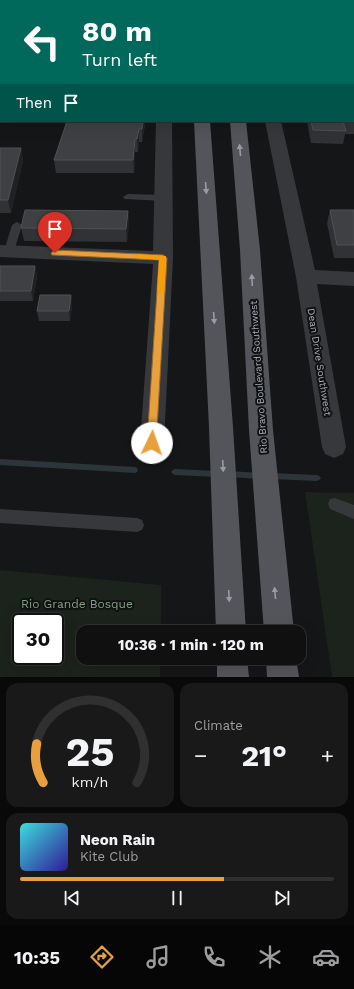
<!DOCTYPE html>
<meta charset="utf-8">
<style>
:root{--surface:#101011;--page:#19191a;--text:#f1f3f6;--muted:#9c9d9f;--line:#303031;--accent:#e8a03d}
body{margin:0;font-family:"Work Sans",sans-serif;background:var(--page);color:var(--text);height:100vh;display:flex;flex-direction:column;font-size:15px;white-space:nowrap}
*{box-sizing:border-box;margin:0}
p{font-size:13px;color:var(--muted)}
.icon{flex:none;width:22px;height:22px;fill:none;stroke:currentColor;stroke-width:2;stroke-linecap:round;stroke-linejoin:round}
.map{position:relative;height:677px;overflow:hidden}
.side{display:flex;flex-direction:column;gap:6px;padding:6px;background:#090909;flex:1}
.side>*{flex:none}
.hud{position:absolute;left:0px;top:0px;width:354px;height:122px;box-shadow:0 4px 16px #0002,0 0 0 1px var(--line);background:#00695c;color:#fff;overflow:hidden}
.speed{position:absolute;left:12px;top:613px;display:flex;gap:8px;font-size:20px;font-weight:700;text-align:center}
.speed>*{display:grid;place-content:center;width:52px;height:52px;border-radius:50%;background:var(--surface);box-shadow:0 4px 16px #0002,0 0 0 1px var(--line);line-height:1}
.speed .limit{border:2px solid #111;border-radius:6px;background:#fff;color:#111}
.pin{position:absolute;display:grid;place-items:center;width:34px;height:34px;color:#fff;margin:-41px -17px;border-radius:50% 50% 50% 0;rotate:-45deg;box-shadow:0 0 4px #0007}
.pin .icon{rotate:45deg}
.me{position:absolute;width:44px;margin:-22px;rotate:3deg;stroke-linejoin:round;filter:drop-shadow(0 0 3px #0008)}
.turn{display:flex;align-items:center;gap:14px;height:84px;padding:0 16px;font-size:18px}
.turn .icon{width:52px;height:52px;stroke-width:2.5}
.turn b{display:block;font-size:28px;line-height:34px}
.then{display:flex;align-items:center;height:38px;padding:0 16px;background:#0003;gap:8px;font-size:15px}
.big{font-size:30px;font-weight:700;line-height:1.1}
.side .card{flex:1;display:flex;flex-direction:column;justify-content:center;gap:6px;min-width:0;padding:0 14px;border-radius:12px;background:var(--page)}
.side .dial{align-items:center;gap:0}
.dial svg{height:104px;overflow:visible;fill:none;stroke:var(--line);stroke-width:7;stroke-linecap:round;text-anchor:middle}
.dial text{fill:var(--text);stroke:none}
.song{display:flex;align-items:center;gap:12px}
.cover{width:48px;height:48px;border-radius:6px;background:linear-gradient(135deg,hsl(180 70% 55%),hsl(250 70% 35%))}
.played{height:4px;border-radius:2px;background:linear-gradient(90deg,var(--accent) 65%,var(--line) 65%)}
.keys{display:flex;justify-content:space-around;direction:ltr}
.heat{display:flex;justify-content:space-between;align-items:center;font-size:22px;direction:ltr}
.side .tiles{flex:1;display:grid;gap:6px;grid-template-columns:1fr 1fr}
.card:last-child{grid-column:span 2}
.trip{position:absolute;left:76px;top:625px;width:230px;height:40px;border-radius:12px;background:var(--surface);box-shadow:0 4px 16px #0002,0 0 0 1px var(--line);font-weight:700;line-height:40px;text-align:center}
.tabs{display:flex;height:64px;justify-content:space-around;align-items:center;background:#060607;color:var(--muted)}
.tabs .icon{width:28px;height:28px}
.tabs .current{color:var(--accent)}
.tabs b{font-size:18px;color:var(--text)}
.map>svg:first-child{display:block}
.green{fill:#1c221c;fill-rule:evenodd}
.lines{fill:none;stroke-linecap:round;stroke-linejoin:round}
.stream{fill:#2c353a;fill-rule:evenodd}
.lane{fill:#37383c;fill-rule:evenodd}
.street{fill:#37383c;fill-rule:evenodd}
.primary{fill:#53555b;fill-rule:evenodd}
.wall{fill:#313235}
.shaded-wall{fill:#202123}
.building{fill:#3e4043;stroke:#4e5155}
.oneway{fill:#979ca5}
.route{fill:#e8a03d;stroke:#976828}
.slow{fill:#f59e0b}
.labels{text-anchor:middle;stroke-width:4;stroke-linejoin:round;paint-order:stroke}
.street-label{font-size:10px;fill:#a8aeb7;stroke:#101112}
.near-park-label{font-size:12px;fill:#81a080;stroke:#101112}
</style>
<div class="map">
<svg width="354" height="677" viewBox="0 0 354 677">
<rect width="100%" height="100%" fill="#151617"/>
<path class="green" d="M305,492L354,493V677H332Z
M0,570L161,585V632H83V658H160V677H0ZM21,622H55V656H21Z"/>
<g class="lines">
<path class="stream" d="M0,459L135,467L137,468L138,470L137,472L135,473L0,465Z
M175,469L218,471L220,472L222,474L220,476L218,477L175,475L173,474L171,472L173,470Z
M229,471L260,473L262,474L264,476L262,478L260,479L229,477L227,476L225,474L227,472Z
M271,473L317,475L319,476L321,478L319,480L317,481L271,479L269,478L267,476L269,474Z"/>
<path class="lane" d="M128,194L164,195L169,198L164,201L125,199L123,197Z
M17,222L22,225L14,251L9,255L5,254L4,251L12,225Z
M335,498L354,505V519L330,509L328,504L330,499Z
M0,509L137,518L142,520L144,525L142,530L137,532L0,523Z"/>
<path class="street" d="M15,0H27V1H15Z
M0,18H1L0,27Z
M156,121H172L173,258L164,443L161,450L152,453L143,450L140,443L153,264L0,257V245L153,251Z
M265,121H281L315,270L354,272V286L317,284L346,447L343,454L334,458L325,454L322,447L296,277Z"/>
<path class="primary" d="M192,0H204V1H192Z
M220,0H232V1H220Z
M194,121H210L233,427L246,632H216L209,427Z
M230,121H246L260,250L273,430L294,632H264L249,430L240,250Z
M217,658H247L249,677H217Z
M266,658H296L299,677H267Z"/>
</g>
<path class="wall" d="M0,28H1V87H0Z
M354,112V134H345L343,144L311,143L307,121H353Z
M72,122L145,125L142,142H139L138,152H135L134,173H56L54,160Z
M0,148H21L23,161L11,213H0Z
M330,210H354V258H334L327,223Z
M128,211L129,224L127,242L24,241L21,228Z
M0,266H35L37,276L33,301H0Z
M71,295L72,305L70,321H39L37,311Z"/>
<path class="shaded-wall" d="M143,121H145L142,142V129Z
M139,129V142L138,152L137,139Z
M135,139V152L134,173L133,160Z
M21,148L23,161L11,213L8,200Z
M128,211L129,224L127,242L126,229Z
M35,266L37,276L33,301L31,291Z
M71,295L72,305L70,321L69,311Z"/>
<path class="building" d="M0,28H1V76H0Z
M353,109L354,112V122L343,121L346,131L313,130L311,121H353Z
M67,121H143L142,129H139L137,139H135L133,160H54Z
M0,148H21L8,200H0Z
M25,210L128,211L126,229L21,228Z
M330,210H354V245H337Z
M0,266H35L31,291H0Z
M40,295H71L69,311H37Z"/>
<defs><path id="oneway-solid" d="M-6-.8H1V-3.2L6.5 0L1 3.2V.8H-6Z"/></defs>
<g class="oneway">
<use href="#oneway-solid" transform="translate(240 150) rotate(-95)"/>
<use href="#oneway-solid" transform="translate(206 188) rotate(86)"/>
<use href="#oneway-solid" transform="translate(252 280) rotate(-93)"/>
<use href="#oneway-solid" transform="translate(214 318) rotate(86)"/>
<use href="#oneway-solid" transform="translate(223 466) rotate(87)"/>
<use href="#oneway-solid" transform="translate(275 593) rotate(-95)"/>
<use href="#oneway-solid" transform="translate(229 596) rotate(87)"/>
</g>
<path class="route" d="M55,250L163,255L167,258L156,446L152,447L147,443L159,260L52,255L51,253Z"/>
<path class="slow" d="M138,254L166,256L164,294H161L157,291L159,260L136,258V255Z"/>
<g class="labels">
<g class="street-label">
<text transform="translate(320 362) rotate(81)" y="4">Dean Drive Southwest</text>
<text transform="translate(258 377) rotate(-94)" y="4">Rio Bravo Boulevard Southwest</text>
</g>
<g class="near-park-label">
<text x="77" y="608">Rio Grande Bosque</text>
</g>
</g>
</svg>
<div class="speed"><div class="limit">30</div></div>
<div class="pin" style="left:55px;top:253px;background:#d93025"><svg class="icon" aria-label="arrive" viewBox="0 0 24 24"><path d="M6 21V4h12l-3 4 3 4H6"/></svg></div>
<svg class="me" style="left:152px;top:443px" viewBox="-20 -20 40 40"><circle r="19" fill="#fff"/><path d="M0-13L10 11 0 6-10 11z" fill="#e8a03d"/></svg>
<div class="trip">10:36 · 1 min · 120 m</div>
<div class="hud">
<div class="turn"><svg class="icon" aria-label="left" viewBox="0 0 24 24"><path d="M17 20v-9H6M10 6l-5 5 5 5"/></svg><div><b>80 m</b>Turn left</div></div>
<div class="then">Then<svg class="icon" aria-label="arrive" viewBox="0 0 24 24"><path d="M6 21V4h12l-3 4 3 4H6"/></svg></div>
</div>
</div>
<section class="side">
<div class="tiles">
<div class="card dial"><svg viewBox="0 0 100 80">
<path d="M14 69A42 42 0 1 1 86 69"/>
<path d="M14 69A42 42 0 0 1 9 39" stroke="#e8a03d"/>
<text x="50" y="56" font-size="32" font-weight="700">25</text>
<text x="50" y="72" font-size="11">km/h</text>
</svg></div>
<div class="card"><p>Climate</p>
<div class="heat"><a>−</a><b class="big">21°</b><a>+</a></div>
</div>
<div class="card">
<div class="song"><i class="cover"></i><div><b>Neon Rain</b><p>Kite Club</p></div></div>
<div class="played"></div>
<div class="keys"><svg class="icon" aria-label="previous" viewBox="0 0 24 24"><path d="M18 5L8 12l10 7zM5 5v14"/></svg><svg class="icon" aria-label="pause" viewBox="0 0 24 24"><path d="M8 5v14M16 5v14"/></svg><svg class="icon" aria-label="next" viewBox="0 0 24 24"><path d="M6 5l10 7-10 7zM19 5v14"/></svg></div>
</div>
</div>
</section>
<nav class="tabs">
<b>10:35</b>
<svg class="icon current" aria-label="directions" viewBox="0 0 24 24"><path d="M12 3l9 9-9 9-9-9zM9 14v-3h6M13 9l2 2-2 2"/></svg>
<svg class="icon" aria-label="music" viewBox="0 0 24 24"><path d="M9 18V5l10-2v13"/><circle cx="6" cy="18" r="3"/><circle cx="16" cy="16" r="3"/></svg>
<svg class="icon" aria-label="phone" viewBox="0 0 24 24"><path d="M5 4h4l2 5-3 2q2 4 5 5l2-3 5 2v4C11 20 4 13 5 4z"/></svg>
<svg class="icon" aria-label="climate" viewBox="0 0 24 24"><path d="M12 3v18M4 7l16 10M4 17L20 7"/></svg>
<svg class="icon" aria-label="car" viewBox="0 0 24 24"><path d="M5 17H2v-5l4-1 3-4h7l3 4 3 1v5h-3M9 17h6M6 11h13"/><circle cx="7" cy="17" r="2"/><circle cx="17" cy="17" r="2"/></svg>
</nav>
